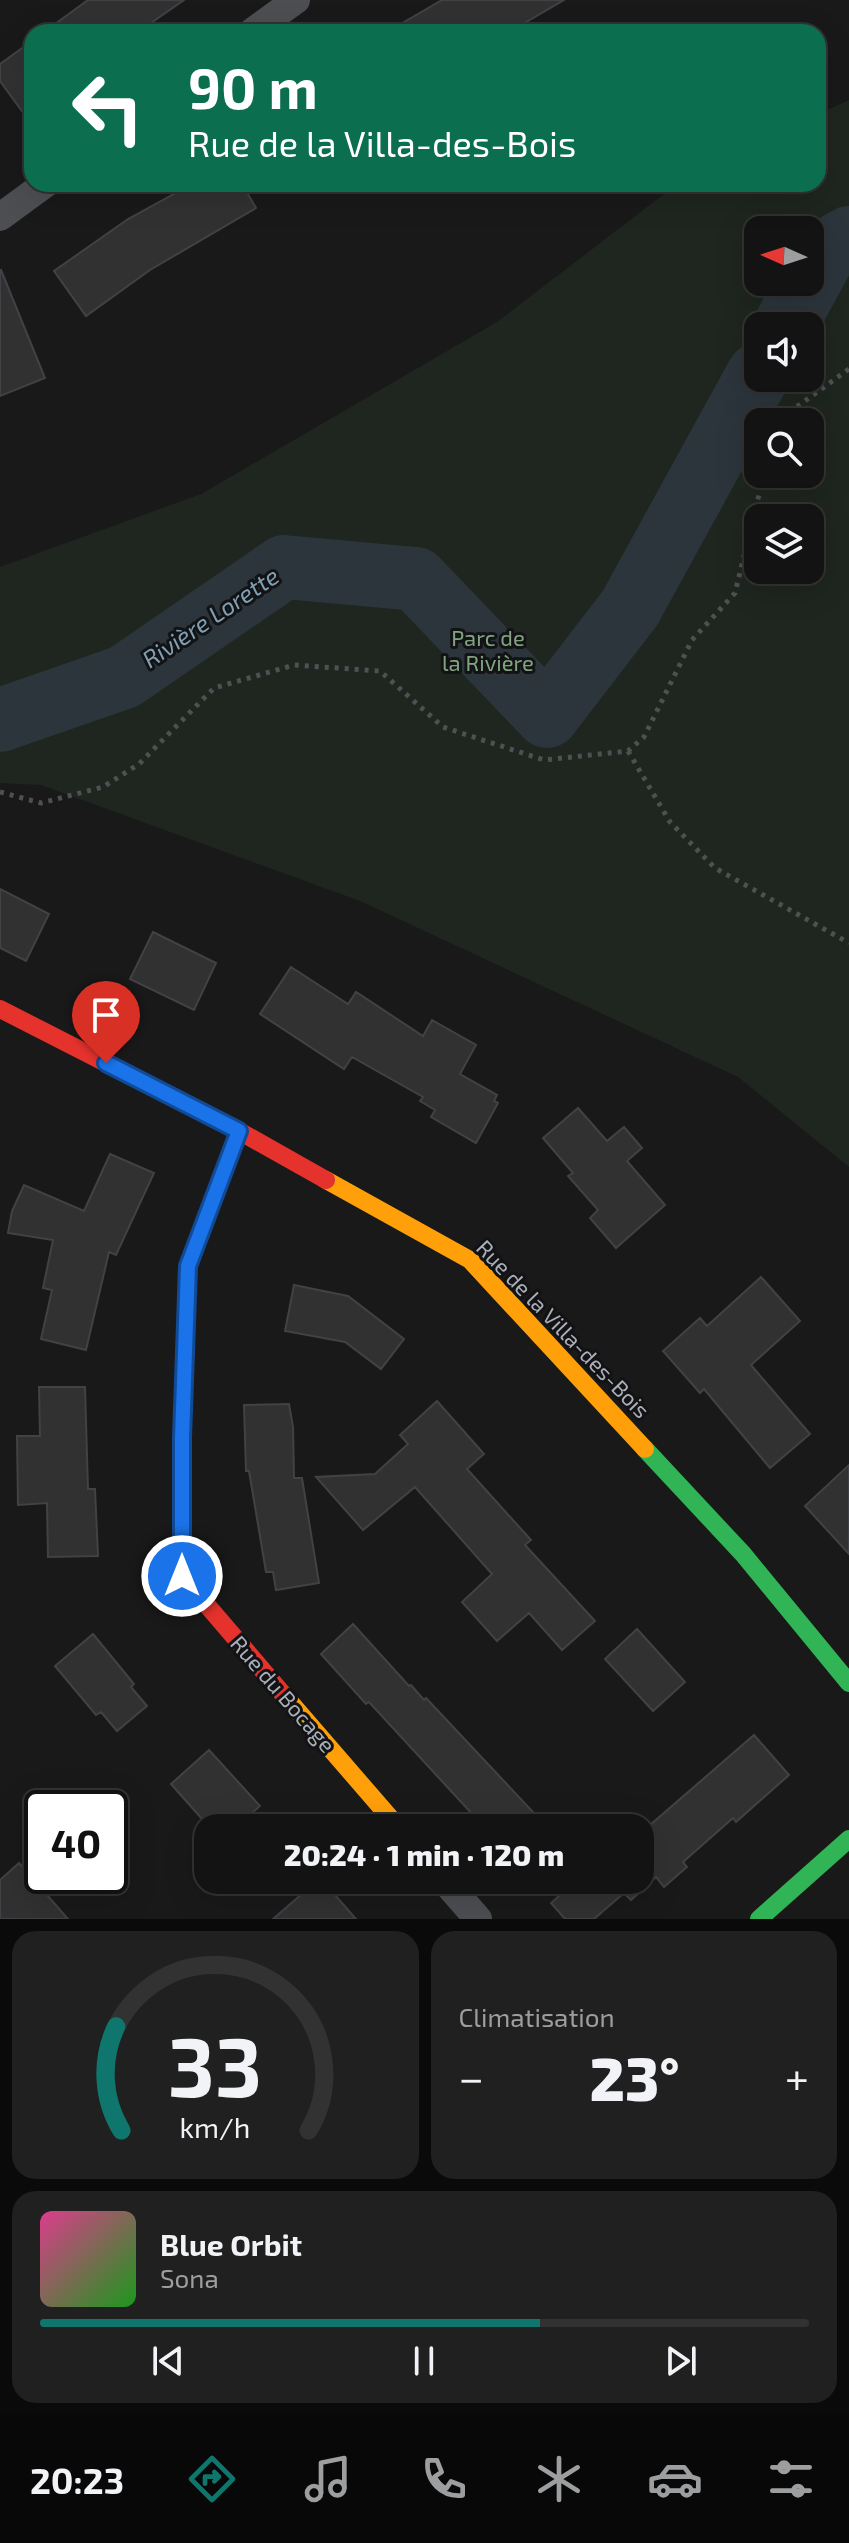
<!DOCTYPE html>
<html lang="fr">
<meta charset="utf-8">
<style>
:root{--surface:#131313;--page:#202021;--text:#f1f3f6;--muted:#9d9ea0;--line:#323233;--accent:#0f766e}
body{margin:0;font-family:"Exo 2",sans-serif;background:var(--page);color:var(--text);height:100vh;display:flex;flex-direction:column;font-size:30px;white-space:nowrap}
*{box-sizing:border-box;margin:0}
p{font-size:26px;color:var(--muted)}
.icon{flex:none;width:44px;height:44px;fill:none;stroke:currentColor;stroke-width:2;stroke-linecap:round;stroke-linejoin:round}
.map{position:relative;height:1919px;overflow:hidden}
.side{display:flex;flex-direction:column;gap:12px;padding:12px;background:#0a0a0a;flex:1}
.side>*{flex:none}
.guide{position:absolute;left:24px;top:24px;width:802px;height:168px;border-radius:24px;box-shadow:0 8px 32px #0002,0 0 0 2px var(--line);background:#0b6e4f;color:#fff;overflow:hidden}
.needle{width:52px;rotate:273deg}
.buttons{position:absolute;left:744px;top:216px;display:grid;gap:16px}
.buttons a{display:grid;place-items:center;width:80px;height:80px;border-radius:16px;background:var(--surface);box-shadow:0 8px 32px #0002,0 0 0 2px var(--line);font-size:40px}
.speed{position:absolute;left:24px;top:1790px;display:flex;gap:16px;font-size:40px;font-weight:700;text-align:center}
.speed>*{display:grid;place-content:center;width:104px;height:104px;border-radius:50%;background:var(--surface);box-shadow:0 8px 32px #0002,0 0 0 2px var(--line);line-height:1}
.speed .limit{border:4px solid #111;border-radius:12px;background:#fff;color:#111}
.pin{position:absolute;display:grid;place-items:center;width:68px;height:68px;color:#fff;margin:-82px -34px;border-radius:50% 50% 50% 0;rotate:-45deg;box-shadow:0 0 8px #0007}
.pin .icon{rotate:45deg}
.me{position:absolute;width:88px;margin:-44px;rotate:0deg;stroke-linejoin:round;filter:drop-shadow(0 0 6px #0008)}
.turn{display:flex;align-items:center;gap:28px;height:168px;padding:0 32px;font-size:36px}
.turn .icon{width:104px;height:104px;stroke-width:2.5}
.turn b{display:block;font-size:56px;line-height:68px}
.big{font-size:60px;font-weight:800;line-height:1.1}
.side .widget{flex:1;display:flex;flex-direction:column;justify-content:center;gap:12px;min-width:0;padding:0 28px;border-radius:24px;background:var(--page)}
.side .dial{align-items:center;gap:0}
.dial svg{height:208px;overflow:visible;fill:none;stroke:var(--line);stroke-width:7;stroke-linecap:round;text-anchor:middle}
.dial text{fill:var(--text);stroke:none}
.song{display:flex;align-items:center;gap:24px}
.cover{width:96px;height:96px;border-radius:12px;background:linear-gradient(135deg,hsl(330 70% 55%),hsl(120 70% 35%))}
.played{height:8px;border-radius:4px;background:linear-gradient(90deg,var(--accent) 65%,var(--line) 65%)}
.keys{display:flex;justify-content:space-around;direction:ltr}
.heat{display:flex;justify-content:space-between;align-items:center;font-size:44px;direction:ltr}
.side .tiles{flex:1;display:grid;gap:12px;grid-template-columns:1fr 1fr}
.widget:last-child{grid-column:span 2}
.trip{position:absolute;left:194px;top:1814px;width:460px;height:80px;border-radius:24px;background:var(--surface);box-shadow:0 8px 32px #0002,0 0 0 2px var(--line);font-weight:800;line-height:80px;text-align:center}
.tab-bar{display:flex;height:128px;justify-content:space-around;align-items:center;background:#080808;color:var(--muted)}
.tab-bar .icon{width:56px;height:56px}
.tab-bar .active{color:var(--accent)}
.tab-bar b{font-size:36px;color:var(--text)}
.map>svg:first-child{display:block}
.green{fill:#1e261f;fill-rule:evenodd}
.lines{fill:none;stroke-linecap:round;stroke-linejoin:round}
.river{stroke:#2b353b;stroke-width:64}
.building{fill:#313131;stroke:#414245;stroke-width:2}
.path{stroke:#4f5054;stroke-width:5;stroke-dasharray:4 6;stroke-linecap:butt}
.street{stroke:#4d4e52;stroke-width:28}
.fast{stroke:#30b455;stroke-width:18}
.slow{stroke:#ff9f0a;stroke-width:18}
.jam{stroke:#e5322d;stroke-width:18}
.route-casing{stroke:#114b97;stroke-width:20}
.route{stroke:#1a73e8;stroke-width:14}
.labels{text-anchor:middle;stroke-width:6;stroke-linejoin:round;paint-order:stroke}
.park-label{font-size:22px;fill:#81a580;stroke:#131315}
.street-label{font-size:22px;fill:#aab0ba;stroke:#131315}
.water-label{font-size:24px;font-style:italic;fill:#80a1b5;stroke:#131315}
</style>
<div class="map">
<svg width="849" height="1919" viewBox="0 0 849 1919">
<rect width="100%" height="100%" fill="#191919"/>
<path class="green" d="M849,100V1167L738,1077L360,901L41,785L0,783V567L201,494L497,322L677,184H818V114ZM758,230H810V282H758ZM758,326H810V378H758ZM758,422H810V474H758ZM758,518H810V570H758Z"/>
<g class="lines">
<path class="river" d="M810,280L826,251L849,238
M785,326L809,282
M0,720L124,677L284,567L416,579L547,716L630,608L758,375"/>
</g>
<path class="building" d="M88,0H184L138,32H44Z
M442,0H564L509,32H387Z
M32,41V125L0,81V64Z
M192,184H242L256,208L150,270L86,316L54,271L128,219Z
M1,270L45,378L0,396V271Z
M0,889L49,914L26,961L0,948Z
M153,932L216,963L194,1010L130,979Z
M291,967L348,1004L356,992L423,1036L432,1020L476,1045L460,1074L497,1095L494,1101L498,1103L476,1143L431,1117L435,1110L420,1101L423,1097L352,1057L344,1069L260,1014Z
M578,1108L607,1141L624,1127L642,1148L627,1161L665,1205L616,1248L590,1218L598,1210L568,1176L573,1173L543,1138Z
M110,1154L154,1173L116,1255L109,1252L86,1350L41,1339L52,1290L43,1288L53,1240L8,1233L12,1211L24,1185L84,1211Z
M761,1277L800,1321L751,1365L810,1434L770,1468L704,1389L700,1393L663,1351L700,1318L707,1326Z
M294,1285L348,1296L404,1339L381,1369L345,1342L285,1331Z
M39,1387H85L88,1489H95L98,1556L48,1557L47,1503L18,1505L17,1436H40Z
M437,1401L484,1454L467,1469L531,1540L525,1545L595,1621L562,1650L529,1613L497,1641L462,1602L492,1574L415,1487L363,1530L316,1477L375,1474L408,1444L400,1435Z
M289,1404L293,1427L294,1478H302L319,1583L276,1590L273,1572H266L249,1471H246L244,1405Z
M849,1465V1554L805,1506Z
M353,1624L409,1686L411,1685L424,1700L426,1698L548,1828H485L369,1702L366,1704L321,1654Z
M637,1629L685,1682L653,1711L605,1659Z
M93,1634L134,1684L131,1687L147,1706L117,1731L101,1712L96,1715L55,1666Z
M754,1735L789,1775L736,1822L733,1818L683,1862L687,1867L664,1887L656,1877L631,1900L624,1893L594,1919H565L551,1903L577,1880H640V1828H635L645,1819L650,1825Z
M209,1750L260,1806L235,1828H210L171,1784Z
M19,1863L68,1919H0V1880Z
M318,1880H322L356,1919H273Z"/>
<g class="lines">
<path class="path" d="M785,422L791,411L849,369
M628,751L670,822L715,868L849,943
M0,792L41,803L103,787L139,764L214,688L294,665L380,671L443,727L544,760L628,751L644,737L692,640L735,593L764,474"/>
<path class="street" d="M252,32L296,0
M0,217L45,184
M444,1880L478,1919"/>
<path class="fast" d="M645,1449L743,1554L849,1683
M759,1919L849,1839"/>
<path class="slow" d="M326,1180L470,1260L645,1449
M283,1694L399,1828"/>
<path class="jam" d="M0,1009L239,1131L326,1180
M239,1131L188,1266L182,1438V1576L283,1694"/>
</g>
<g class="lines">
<defs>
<path id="route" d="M106,1063L239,1131L188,1266L182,1438V1576"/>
</defs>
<use href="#route" class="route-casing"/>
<use href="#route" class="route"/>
</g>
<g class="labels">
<g class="park-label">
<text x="488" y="646">Parc de<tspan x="488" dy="25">la Rivière</tspan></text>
</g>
<g class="street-label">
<text transform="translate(563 1329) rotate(46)" y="8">Rue de la Villa-des-Bois</text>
<text transform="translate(283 1694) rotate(49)" y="8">Rue du Bocage</text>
</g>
<g class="water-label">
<text transform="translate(211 618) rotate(-34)" y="8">Rivière Lorette</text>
</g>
</g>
</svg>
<div class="buttons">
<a><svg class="needle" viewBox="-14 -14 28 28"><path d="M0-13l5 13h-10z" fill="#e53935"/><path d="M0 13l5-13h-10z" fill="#9d9ea0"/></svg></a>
<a><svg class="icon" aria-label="sound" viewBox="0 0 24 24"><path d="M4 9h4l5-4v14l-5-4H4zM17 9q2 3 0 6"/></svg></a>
<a><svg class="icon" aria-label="search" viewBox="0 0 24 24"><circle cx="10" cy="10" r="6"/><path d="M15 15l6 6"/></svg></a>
<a><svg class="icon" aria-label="layers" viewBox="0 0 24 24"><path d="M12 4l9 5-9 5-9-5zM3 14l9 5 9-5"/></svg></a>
</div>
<div class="speed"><div class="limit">40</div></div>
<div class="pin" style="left:106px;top:1063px;background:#d93025"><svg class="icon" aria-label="arrive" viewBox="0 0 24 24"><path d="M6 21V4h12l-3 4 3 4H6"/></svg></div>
<svg class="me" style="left:182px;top:1576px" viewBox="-20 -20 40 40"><circle r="17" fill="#1a73e8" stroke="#fff" stroke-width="3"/><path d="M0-11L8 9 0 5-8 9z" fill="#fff"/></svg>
<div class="trip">20:24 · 1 min · 120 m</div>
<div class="guide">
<div class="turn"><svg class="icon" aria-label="left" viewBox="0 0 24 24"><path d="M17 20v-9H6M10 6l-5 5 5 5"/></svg><div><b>90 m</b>Rue de la Villa-des-Bois</div></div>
</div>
</div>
<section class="side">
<div class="tiles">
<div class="widget dial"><svg viewBox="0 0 100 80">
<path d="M14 69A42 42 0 1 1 86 69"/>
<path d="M14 69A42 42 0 0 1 12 29" stroke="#0f766e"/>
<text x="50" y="56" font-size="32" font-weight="700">33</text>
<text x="50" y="72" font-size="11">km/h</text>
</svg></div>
<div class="widget"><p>Climatisation</p>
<div class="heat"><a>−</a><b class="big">23°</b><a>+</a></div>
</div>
<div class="widget">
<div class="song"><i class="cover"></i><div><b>Blue Orbit</b><p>Sona</p></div></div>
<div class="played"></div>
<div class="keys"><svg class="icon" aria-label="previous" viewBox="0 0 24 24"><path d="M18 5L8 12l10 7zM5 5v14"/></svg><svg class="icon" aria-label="pause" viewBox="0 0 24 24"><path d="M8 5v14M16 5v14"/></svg><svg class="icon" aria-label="next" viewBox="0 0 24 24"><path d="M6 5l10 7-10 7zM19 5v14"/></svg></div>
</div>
</div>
</section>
<nav class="tab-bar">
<b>20:23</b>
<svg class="icon active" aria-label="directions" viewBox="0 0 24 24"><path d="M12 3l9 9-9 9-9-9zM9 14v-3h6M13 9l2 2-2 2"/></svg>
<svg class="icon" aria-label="music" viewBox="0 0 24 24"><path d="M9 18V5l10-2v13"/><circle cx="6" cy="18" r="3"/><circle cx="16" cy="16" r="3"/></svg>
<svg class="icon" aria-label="phone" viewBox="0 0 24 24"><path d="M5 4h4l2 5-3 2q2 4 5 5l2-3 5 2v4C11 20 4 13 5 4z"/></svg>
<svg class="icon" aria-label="climate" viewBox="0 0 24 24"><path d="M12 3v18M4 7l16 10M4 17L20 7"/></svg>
<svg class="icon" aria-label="car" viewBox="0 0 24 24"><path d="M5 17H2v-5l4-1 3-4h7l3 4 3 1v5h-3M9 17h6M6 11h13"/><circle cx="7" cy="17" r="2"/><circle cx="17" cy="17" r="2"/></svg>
<svg class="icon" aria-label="filters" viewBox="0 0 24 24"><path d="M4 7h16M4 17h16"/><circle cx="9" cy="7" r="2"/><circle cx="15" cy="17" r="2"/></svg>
</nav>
